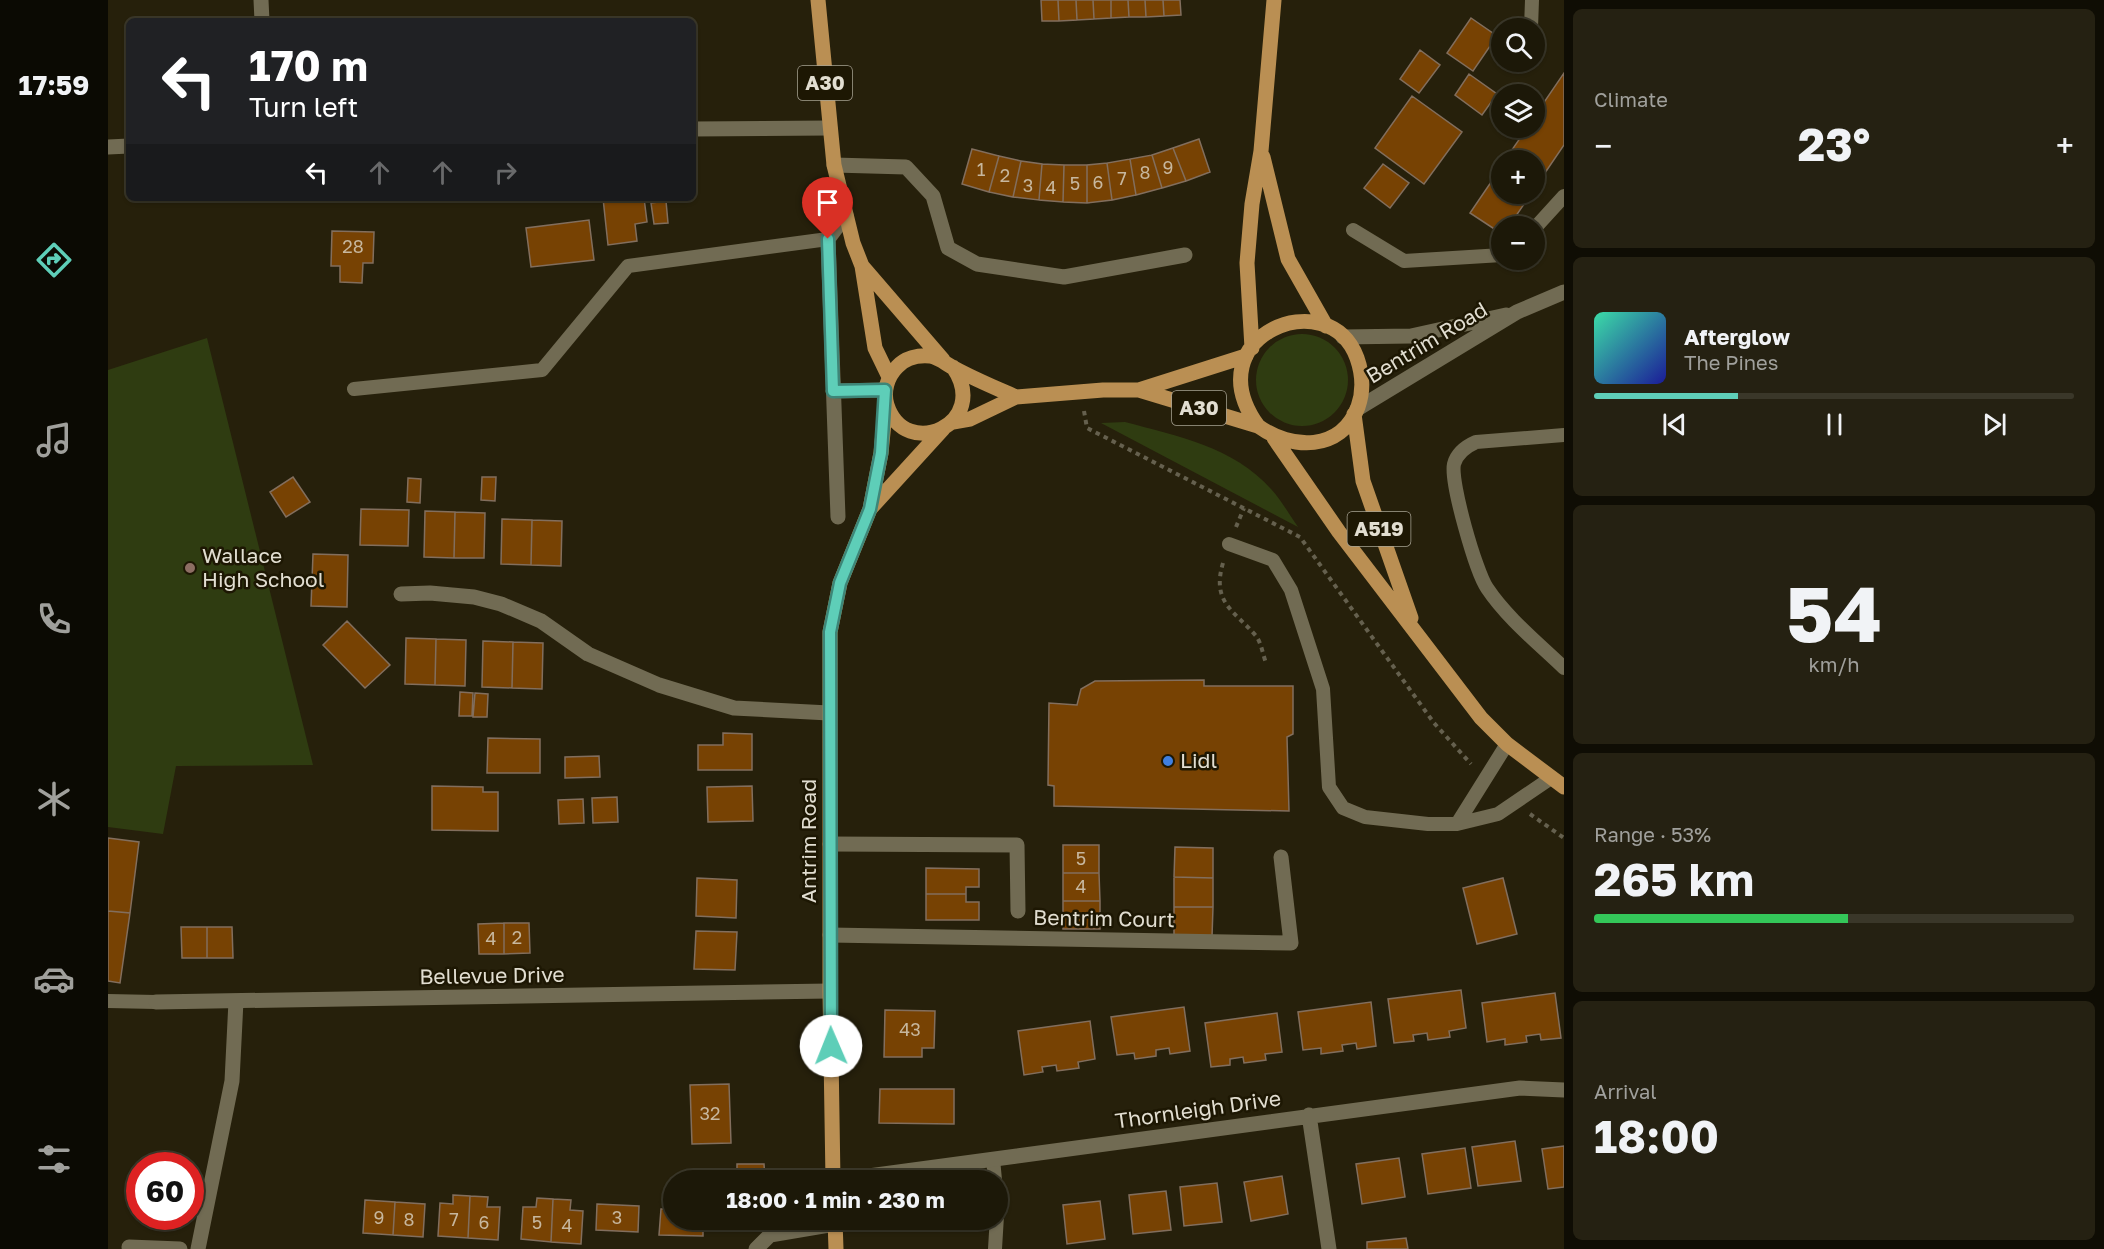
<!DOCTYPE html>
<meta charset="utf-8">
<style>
:root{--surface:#1c1808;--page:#252112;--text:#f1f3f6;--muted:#a0a09c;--line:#3a3729;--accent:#5eceb8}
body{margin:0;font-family:"Golos Text",sans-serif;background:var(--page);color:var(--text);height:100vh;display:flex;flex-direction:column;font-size:22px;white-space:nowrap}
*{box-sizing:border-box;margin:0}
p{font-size:20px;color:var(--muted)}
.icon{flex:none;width:33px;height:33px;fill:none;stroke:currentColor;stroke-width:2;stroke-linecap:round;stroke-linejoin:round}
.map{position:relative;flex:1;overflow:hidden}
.sheet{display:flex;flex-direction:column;gap:9px;padding:9px;background:#0f0d04;width:540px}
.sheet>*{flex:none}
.hud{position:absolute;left:18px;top:18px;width:570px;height:183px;border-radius:9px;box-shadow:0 2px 4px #0004,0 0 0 2px var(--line);background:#202124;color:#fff;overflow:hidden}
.tools{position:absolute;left:1383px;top:18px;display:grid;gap:12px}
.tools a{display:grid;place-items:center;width:54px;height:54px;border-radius:50%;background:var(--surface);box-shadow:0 2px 4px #0004,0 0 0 2px var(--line);font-size:30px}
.speed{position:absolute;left:18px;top:1152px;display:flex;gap:12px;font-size:30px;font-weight:700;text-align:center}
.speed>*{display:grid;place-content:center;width:78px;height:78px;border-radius:50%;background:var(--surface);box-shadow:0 2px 4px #0004,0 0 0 2px var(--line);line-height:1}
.speed .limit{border:9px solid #d22;background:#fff;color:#111}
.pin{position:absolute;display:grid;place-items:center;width:51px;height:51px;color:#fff;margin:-62px -26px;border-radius:50% 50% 50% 0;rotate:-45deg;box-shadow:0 0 6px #0007}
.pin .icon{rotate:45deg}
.me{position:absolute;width:66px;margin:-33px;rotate:359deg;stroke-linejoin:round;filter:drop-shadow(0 0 4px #0008)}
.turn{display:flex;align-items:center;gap:21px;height:126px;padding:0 24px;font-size:27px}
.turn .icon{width:78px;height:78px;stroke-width:2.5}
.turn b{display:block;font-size:42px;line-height:51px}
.lanes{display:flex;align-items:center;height:57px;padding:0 24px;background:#0003;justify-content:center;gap:30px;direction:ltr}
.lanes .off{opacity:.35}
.big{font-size:45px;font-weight:700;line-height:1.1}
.sheet .tile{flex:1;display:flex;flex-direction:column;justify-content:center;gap:9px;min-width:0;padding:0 21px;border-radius:9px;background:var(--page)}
.sheet .dial{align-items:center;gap:0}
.dial b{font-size:78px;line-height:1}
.song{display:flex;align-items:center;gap:18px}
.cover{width:72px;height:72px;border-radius:9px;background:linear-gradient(135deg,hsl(160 70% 55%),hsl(240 70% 35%))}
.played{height:6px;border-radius:3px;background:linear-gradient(90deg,var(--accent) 30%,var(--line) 30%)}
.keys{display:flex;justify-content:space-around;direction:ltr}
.heat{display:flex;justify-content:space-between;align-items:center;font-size:33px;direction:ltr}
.charge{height:9px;border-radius:4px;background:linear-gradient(90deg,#34c759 53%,var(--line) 0)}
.trip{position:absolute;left:555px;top:1170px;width:345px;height:60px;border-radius:30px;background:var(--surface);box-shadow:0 2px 4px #0004,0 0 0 2px var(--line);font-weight:700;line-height:60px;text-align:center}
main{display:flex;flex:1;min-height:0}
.menu{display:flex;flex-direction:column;width:108px;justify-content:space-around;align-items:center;background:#0b0a03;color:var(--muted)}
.menu .icon{width:42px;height:42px}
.menu .active{color:var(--accent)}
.menu b{font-size:27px;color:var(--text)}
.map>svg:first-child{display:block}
.green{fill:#2f3c11}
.building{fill:#774203;stroke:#826e5d;stroke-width:1.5}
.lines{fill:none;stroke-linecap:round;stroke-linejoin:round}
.path{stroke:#65604e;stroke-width:4;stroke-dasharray:4.5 4.5;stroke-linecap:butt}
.lane{stroke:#716b53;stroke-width:14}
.street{stroke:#716b53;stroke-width:15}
.primary{stroke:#ba8f53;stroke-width:15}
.route-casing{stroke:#3d8678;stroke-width:15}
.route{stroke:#5eceb8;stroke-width:10}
.education-dot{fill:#8d6e63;stroke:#1d1703;stroke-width:2}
.shop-dot{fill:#3f7fe0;stroke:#1d1703;stroke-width:2}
.labels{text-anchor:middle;stroke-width:5;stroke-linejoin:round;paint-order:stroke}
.number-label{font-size:18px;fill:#c7b79e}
.shield{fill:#1d1703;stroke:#a7a293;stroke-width:1.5}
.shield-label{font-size:20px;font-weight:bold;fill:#e2ded1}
.street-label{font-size:21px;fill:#e2ded1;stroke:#1d1703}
.poi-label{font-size:21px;fill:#e2ded1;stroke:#1d1703;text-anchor:start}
</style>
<main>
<nav class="menu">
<b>17:59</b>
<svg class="icon active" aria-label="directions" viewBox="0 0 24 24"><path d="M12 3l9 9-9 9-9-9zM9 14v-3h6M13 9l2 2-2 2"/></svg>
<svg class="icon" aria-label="music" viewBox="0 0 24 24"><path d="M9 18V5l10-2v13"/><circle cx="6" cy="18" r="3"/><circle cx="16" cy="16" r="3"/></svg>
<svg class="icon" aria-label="phone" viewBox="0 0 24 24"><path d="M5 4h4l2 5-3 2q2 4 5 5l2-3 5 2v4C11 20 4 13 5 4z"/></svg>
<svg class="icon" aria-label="climate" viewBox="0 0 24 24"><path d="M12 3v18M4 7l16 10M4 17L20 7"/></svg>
<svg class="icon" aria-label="car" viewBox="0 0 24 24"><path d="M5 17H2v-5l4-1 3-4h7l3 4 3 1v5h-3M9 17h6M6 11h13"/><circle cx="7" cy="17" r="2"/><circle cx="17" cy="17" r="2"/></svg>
<svg class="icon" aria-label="filters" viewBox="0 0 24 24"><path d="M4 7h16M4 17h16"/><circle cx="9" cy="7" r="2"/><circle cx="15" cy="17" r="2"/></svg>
</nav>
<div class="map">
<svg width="1456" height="1249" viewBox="0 0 1456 1249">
<rect width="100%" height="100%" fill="#26200b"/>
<path class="green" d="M1148 380a46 46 0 1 1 92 0a46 46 0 1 1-92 0Z
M99,338L205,765L68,766L55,834L0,827V370Z
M1017,422C1069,436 1126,447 1163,489C1173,500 1181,514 1190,527L993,423Z"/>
<path class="building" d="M933,0H950L951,21H934Z
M950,0H968L969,20L951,21Z
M968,0H985L986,19L969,20Z
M985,0H1003V18L986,19Z
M1003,0H1020L1021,17L1003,18Z
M1020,0H1037L1038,17H1021Z
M1037,0H1055L1056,16L1038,17Z
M1055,0H1072L1073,15L1056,16Z
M1363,18L1389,36L1365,71L1339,53Z
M1312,50L1332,65L1311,93L1292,79Z
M1456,73V145L1426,189V160H1397L1419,128H1426V117Z
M1361,74L1389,94L1374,115L1347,95Z
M1304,96L1354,132L1316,184L1267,148Z
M1091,139L1102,172L1078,181L1065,148Z
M1065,148L1078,181L1054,188L1044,155Z
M864,149L891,156L881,192L854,184Z
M1044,155L1054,188L1028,195L1022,159Z
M891,156L913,161L905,197L881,192Z
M1022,159L1028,195L1004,200L999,163Z
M913,161L934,164L931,200L905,197Z
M999,163L1004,200L979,203V165Z
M934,164L956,165L955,202L931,200Z
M1275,164L1301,183L1282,208L1256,188Z
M956,165H979V203L955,202Z
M1394,166V194H1423L1401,226H1394V234L1362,213Z
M495,198H536L539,222L527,224L529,241L500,245Z
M558,201L560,223L546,224L543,203Z
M481,220L486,260L423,267L418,228Z
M224,231L266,232L265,263H255L254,283L232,282V266H223Z
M185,477L202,502L178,517L162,492Z
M374,477H388L387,501L373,500Z
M300,478L313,479L312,503L299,502Z
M253,509L301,510L300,546L252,545Z
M317,511L347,512L346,558L316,557Z
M347,512L377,513L376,558H346Z
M394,519L424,520L423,565L393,564Z
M424,520L454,521L453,566L423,565Z
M205,554L240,555L239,607L203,606Z
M239,621L282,665L257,688L215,645Z
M298,638L328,639L327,685L297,684Z
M328,639L358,640L357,686L327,685Z
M375,641L405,642L404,688L374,687Z
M405,642L435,643L434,689L404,688Z
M1096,680V686H1185V734L1179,737L1181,811L946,806V786L940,785L941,703L969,705L973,689L987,681Z
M352,692L365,693L364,716H351Z
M367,693L380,694L379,717H365Z
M615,733L644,734V770H590V745H615Z
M380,738L432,739V773H379Z
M491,756L492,777L457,778V757Z
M324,786L375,787V792H390V831L324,830Z
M644,786L645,821L600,822L599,787Z
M509,797L510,822L485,823L484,798Z
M475,799L476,823L451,824L450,800Z
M0,838L31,842L22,913L0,911Z
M955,845H991V873H955Z
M1067,847L1105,848V878L1066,877Z
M818,868L871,869V887H858V894H818Z
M955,873H991L992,901H955Z
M1066,877L1105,878V907H1066Z
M589,878L629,880L628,918L588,916Z
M1395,878L1409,934L1369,944L1355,888Z
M818,894H858V902H871V920H818Z
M955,901H992V929H955Z
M1066,907H1105L1104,937H1066Z
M0,911L22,913L12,983L0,981Z
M396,923H421L422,953L396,954Z
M396,923V954H371L370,924Z
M73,927H99V958H74Z
M99,927H124L125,958H99Z
M588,931L629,932L627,970L586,969Z
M1353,990L1358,1028L1341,1031L1342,1037L1320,1040L1319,1033L1305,1035L1306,1041L1286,1043L1280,999Z
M1447,993L1453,1038L1433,1040L1432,1034L1418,1036L1419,1042L1397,1045V1039L1379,1042L1374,1003Z
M1263,1002L1268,1046L1249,1049L1248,1043L1234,1045L1235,1051L1213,1054V1048L1195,1050L1190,1012Z
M1076,1007L1082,1051L1062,1054L1061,1048L1048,1050V1056L1027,1059L1026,1053L1009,1055L1003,1017Z
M777,1010L827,1011L826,1048H814V1057H776Z
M1169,1013L1174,1052L1157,1054L1158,1060L1136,1063L1135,1057L1122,1059V1065L1103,1067L1097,1023Z
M982,1021L987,1059L970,1062L971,1068L949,1071L948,1065L934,1067L935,1072L916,1075L910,1031Z
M621,1084L623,1143L584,1144L582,1085Z
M772,1089H846V1124L771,1123Z
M1407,1141L1413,1181L1370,1186L1364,1147Z
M1456,1146V1187L1440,1189L1434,1149Z
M1357,1148L1363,1188L1320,1194L1314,1154Z
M1291,1158L1297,1197L1254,1204L1248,1164Z
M629,1164H656L657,1180H629Z
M1174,1176L1180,1214L1143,1221L1136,1182Z
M1109,1183L1114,1222L1076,1226L1072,1187Z
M1058,1191L1063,1230L1025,1234L1021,1195Z
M345,1195L362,1196L360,1238L330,1236L332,1203L345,1204Z
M362,1196L380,1197L379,1207H392L390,1240L360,1238Z
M429,1198L445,1199L443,1242L413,1239L415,1207H428Z
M445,1199L463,1200L462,1210L475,1211L473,1244L443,1242Z
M257,1200L287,1202L285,1235L255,1233Z
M992,1201L997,1239L959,1244L955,1205Z
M287,1202L317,1204L315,1237L285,1235Z
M489,1204L531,1206L530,1232L488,1230Z
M553,1209H566V1220H595V1236L551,1235Z
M1298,1238L1300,1249H1259V1242Z"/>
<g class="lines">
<path class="path" d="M976,411L979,428L1192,537L1326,723L1363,764
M1128,527L1136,508
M1115,563C1103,603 1127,611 1148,636C1153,642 1155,655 1158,663
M1422,814L1456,838"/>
<path class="lane" d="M1423,28L1424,0
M1426,229L1456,196
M1245,230L1296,261L1394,255
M246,389L434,370L520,266L720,239
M1456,435L1368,442C1359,446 1349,453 1346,464C1342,482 1368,572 1379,588C1399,618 1430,643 1456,668
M1121,544L1165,560L1183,590L1215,689L1221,787L1235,808L1257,817L1320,824H1349L1390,814L1443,778
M1349,824L1399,744
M0,1001L48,1002
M885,1159L887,1180
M887,1249L890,1199"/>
<path class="street" d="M153,0L154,21
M585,129L722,128
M0,147L21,146
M726,165L798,167L825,196L840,248L869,264L956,277L1077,255
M1235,337L1303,336L1398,315
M725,391L777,390
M1249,409L1409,312L1456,292
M730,517L720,239L738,215
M293,594L322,593L366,597L393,604L433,621L480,654L551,685L626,708L721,713
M722,844L909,845L910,911
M722,935L1183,943L1173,857
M48,1002L722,991
M1201,1115L1221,1249
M731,1180L1412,1088L1456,1090
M21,1247L72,1249
M90,1249L124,1081L128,1001
M648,1249L662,1235L727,1224"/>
<path class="primary" d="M710,0L726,165L745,243L754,266L767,348L781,377
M1155,157L1180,259L1218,326
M754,266L835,360
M1144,348L1139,263L1144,204L1153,151L1166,0
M845,367C884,424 797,462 779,405C775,392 779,377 789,367C797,358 810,355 822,356C832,358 838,364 846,368C866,379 888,388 908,397
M1031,390L1138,356
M1246,414L1255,481L1303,618
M845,422L862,419L908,397L995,390H1031L1150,426C1183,450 1233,452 1250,407C1256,390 1255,375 1249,358C1221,281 1085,336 1150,426
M1166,438L1231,532L1373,718L1399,744L1456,787
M762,509L835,429
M725,1180L722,991V632L732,583L762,509L773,453L778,402
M727,1220L728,1249"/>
</g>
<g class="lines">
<defs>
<path id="route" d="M720,239L725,391L777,390L773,453L762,509L732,583L722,632L723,1046"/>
</defs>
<use href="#route" class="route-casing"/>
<use href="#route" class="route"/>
</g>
<circle class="education-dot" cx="82" cy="568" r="6"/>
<circle class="shop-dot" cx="1060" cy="761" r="6"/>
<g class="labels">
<g class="number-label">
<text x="1060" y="174">9</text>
<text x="873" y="176">1</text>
<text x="1037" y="179">8</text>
<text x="897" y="182">2</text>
<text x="1014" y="185">7</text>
<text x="990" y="189">6</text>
<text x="967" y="190">5</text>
<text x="920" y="192">3</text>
<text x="943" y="194">4</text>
<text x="245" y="253">28</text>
<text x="973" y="865">5</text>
<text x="973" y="893">4</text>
<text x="409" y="944">2</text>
<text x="383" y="945">4</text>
<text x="802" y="1036">43</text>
<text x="602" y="1120">32</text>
<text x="271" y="1224">9</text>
<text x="509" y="1224">3</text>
<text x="301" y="1226">8</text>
<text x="346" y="1226">7</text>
<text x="376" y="1229">6</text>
<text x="429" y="1229">5</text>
<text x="459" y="1232">4</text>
</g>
<g class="shield">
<rect x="690" y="66" width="54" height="34" rx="4.5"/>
<rect x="1064" y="391" width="54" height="34" rx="4.5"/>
<rect x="1239.5" y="512" width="63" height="34" rx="4.5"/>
</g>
<g class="shield-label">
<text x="717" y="90">A30</text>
<text x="1091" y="415">A30</text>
<text x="1271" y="536">A519</text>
</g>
<g class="street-label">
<text transform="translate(1319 343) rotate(-31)" y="7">Bentrim Road</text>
<text transform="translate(701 841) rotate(-90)" y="7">Antrim Road</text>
<text transform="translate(996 919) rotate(1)" y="7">Bentrim Court</text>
<text transform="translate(384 976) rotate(-1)" y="7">Bellevue Drive</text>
<text transform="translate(1090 1110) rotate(-8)" y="7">Thornleigh Drive</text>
</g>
<g class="poi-label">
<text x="94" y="563">Wallace<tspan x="94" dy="24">High School</tspan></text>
<text x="1072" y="768">Lidl</text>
</g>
</g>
</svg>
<div class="tools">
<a><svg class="icon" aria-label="search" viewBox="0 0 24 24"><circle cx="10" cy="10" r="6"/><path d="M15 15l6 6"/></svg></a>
<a><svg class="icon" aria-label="layers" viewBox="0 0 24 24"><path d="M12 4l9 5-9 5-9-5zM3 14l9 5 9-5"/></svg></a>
<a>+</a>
<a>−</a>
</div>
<div class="speed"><div class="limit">60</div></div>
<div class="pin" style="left:720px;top:239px;background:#d93025"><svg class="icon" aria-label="arrive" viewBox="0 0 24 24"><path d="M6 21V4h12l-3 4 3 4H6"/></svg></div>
<svg class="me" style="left:723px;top:1046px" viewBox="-20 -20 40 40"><circle r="19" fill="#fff"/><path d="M0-13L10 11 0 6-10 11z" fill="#5eceb8"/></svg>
<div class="trip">18:00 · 1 min · 230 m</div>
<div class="hud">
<div class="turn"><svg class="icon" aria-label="left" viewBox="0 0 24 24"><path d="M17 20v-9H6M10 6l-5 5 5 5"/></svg><div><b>170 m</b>Turn left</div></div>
<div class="lanes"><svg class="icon" aria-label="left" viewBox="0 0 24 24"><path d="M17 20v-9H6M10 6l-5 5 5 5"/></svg><svg class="icon off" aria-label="ahead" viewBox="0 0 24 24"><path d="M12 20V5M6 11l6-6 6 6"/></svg><svg class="icon off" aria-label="ahead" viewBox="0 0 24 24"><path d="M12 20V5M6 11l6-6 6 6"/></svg><svg class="icon off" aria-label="right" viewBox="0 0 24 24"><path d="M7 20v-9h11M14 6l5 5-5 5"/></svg></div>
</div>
</div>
<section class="sheet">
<div class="tile"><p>Climate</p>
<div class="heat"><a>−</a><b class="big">23°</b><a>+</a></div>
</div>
<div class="tile">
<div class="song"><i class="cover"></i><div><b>Afterglow</b><p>The Pines</p></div></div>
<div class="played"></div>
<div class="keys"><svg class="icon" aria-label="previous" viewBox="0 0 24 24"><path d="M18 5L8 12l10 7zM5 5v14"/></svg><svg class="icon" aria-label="pause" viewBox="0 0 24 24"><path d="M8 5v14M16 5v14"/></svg><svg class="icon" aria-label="next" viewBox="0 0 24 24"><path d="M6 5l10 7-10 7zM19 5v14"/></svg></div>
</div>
<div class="tile dial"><b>54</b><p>km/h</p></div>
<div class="tile"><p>Range · 53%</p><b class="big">265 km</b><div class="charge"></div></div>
<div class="tile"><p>Arrival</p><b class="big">18:00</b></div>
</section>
</main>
